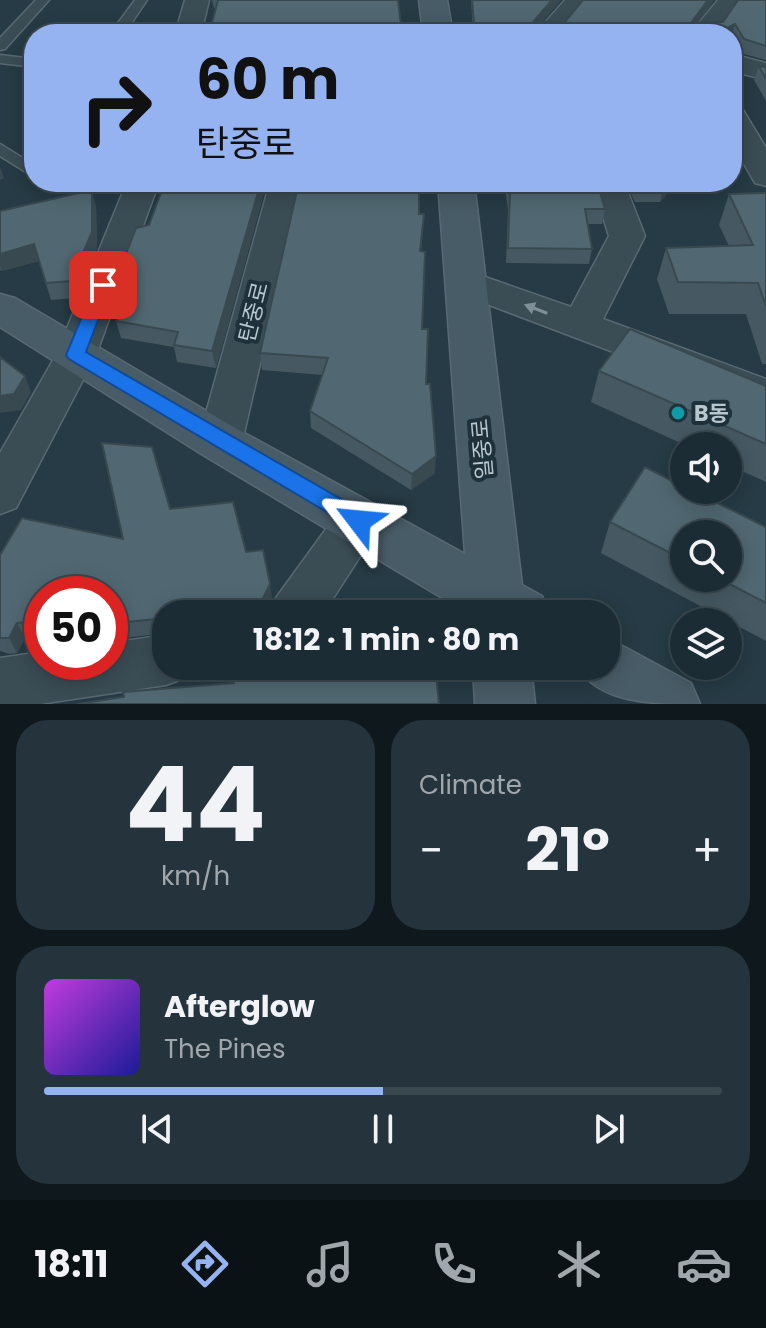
<!DOCTYPE html>
<meta charset="utf-8">
<style>
:root{--surface:#1c2c34;--page:#25343c;--text:#f1f3f6;--muted:#a0a7ac;--line:#3a484f;--accent:#95b2f1}
body{margin:0;font-family:Poppins,"Noto Sans KR",sans-serif;background:var(--page);color:var(--text);height:100vh;display:flex;flex-direction:column;font-size:30px;white-space:nowrap}
*{box-sizing:border-box;margin:0}
p{font-size:26px;color:var(--muted)}
.icon{flex:none;width:44px;height:44px;fill:none;stroke:currentColor;stroke-width:2;stroke-linecap:round;stroke-linejoin:round}
.map{position:relative;height:704px;overflow:hidden}
.sheet{display:flex;flex-direction:column;gap:16px;padding:16px;background:#0f181d;flex:1}
.sheet>*{flex:none}
.guide{position:absolute;left:24px;top:24px;width:718px;height:168px;border-radius:32px;box-shadow:0 4px 20px #0003,0 0 0 2px var(--line);background:#95b2f1;color:#111;overflow:hidden}
.tools{position:absolute;left:670px;top:432px;display:grid;gap:16px}
.tools a{display:grid;place-items:center;width:72px;height:72px;border-radius:50%;background:var(--surface);box-shadow:0 4px 20px #0003,0 0 0 2px var(--line);font-size:40px}
.speed{position:absolute;left:24px;top:576px;display:flex;gap:16px;font-size:40px;font-weight:700;text-align:center}
.speed>*{display:grid;place-content:center;width:104px;height:104px;border-radius:50%;background:var(--surface);box-shadow:0 4px 20px #0003,0 0 0 2px var(--line);line-height:1}
.speed .limit{border:12px solid #d22;background:#fff;color:#111}
.pin{position:absolute;display:grid;place-items:center;width:68px;height:68px;color:#fff;margin:-34px;border-radius:16px;box-shadow:0 4px 12px #0006}
.me{position:absolute;width:88px;margin:-44px;rotate:299deg;stroke-linejoin:round;filter:drop-shadow(0 0 6px #0008)}
.turn{display:flex;align-items:center;gap:28px;height:168px;padding:0 40px;font-size:36px}
.turn .icon{width:104px;height:104px;stroke-width:2.5}
.turn b{display:block;font-size:56px;line-height:68px}
.big{font-size:60px;font-weight:700;line-height:1.1}
.sheet .widget{flex:1;display:flex;flex-direction:column;justify-content:center;gap:12px;min-width:0;padding:0 28px;border-radius:32px;background:var(--page)}
.sheet .dial{align-items:center;gap:0}
.dial b{font-size:104px;line-height:1}
.song{display:flex;align-items:center;gap:24px}
.cover{width:96px;height:96px;border-radius:12px;background:linear-gradient(135deg,hsl(290 70% 55%),hsl(240 70% 35%))}
.played{height:8px;border-radius:4px;background:linear-gradient(90deg,var(--accent) 50%,var(--line) 50%)}
.keys{display:flex;justify-content:space-around;direction:ltr}
.heat{display:flex;justify-content:space-between;align-items:center;font-size:44px;direction:ltr}
.sheet .tiles{flex:1;display:grid;gap:16px;grid-template-columns:1fr 1fr}
.widget:last-child{grid-column:span 2}
.trip{position:absolute;left:152px;top:600px;width:468px;height:80px;border-radius:32px;background:var(--surface);box-shadow:0 4px 20px #0003,0 0 0 2px var(--line);font-weight:700;line-height:80px;text-align:center}
.dock{display:flex;height:128px;justify-content:space-around;align-items:center;background:#0b1215;color:var(--muted)}
.dock .icon{width:56px;height:56px}
.dock .active{color:var(--accent)}
.dock b{font-size:36px;color:var(--text)}
.map>svg:first-child{display:block}
.lines{fill:none;stroke-linecap:round;stroke-linejoin:round}
.lane-casing{stroke:#596972;stroke-width:3}
.street-casing{stroke:#596972;stroke-width:3}
.secondary-casing{stroke:#596972;stroke-width:3}
.lane{fill:#3a4c54;fill-rule:evenodd}
.street{fill:#3a4c54;fill-rule:evenodd}
.secondary{fill:#485c67;fill-rule:evenodd}
.wall{fill:#465962;fill-rule:evenodd}
.shaded-wall{fill:#394950}
.building{fill:#516872;stroke:#394950;stroke-width:2}
.oneway{fill:#7f8f97}
.route{fill:#1a73e8;stroke:#114b97;stroke-width:2}
.culture-dot{fill:#0f9aa8;stroke:#1f313a;stroke-width:3}
.labels{text-anchor:middle;stroke-width:8;stroke-linejoin:round;paint-order:stroke}
.street-label{font-size:22px;fill:#b8c6ce;stroke:#1f313a}
.poi-label{font-size:22px;font-weight:bold;fill:#b8c6ce;stroke:#1f313a;text-anchor:start}
</style>
<div class="map">
<svg width="766" height="704" viewBox="0 0 766 704">
<rect width="100%" height="100%" fill="#263b45"/>
<g class="lines">
<defs>
<path id="lane" d="M36,0H49L5,49L0,50V38Z
M135,0H147L124,34H110Z
M0,55L34,59V67L0,63Z
M0,144L34,165V177L0,156Z"/>
<path id="street" d="M185,0H209L201,34H175Z
M565,0H591L562,34H535Z
M718,0H743L717,34H690Z
M732,54L766,63V80L732,71Z
M732,107L743,110L766,148V186L755,183L732,143Z
M127,182H159L96,355L16,508L0,514V453L56,355Z
M270,182H302L242,442L236,454L220,459L204,454L198,442Z
M592,182H624L645,236L603,319L766,379V410L455,292L449,283L455,274L468,271L571,307L609,236Z
M359,501L376,507L383,521L323,614H268L276,598L342,507Z
M166,635V666H190L185,678L166,685L40,704H0V658L42,652V662H110V643Z"/>
<path id="secondary" d="M419,0H447L453,34H423Z
M438,182H474L522,585L542,596L550,614H469L203,455L0,327V294L15,298L237,429L465,554Z
M606,637L691,683L700,704C653,704 599,704 577,666H606Z
M473,666H531L535,704H475Z"/>
</defs>
<use href="#lane" class="lane-casing"/>
<use href="#street" class="street-casing"/>
<use href="#secondary" class="secondary-casing"/>
<use href="#lane" class="lane"/>
<use href="#street" class="street"/>
<use href="#secondary" class="secondary"/>
</g>
<path class="wall" d="M212,0H398L214,8Z
M471,0H561L543,21L564,23L583,0H714L698,23L723,22L766,0V60L740,53L732,39V34H473Z
M759,66L766,67V101L754,80Z
M732,134L740,147L735,162H732Z
M165,182H267L216,368L177,362L174,347L121,338L116,321L125,294H121L117,277L149,225Z
M504,182H597L605,209L602,224H588L592,249L589,264L506,263L508,209Z
M625,182H678L660,202H635Z
M766,193V364H762L746,314H669L657,279L666,248L729,246L719,225L729,194Z
M96,206L97,248L76,298L51,300L39,261L2,271L0,270V211Z
M419,214H424L421,251L422,329L426,384L435,473L411,490L311,428L310,411L322,375L262,370L260,353Z
M599,371L766,386V482L728,465V446H687L591,402Z
M170,509L246,552L272,599L270,603L274,605L276,614H166V633L124,638L120,626L110,627V594H42V636L25,638L17,653L10,654L0,651V555L123,539Z
M610,522L766,527V641L601,553ZM684,534L728,578H684Z"/>
<path class="shaded-wall" d="M552,0H561L532,34L534,21Z
M708,0H714L690,34L691,23Z
M735,24L732,36V34H715Z
M0,167L4,178L0,180Z
M261,182H267L216,368L212,351Z
M668,182H678L660,202L663,187Z
M92,190L96,206L97,248L76,298L71,281Z
M34,244L39,261L2,271L0,266V254Z
M25,376L31,392L21,410L0,413V396Z
M436,456L435,473L411,490L412,474Z
M270,584L272,599L269,606L262,600Z
M17,623L25,638L17,653L9,638Z"/>
<path class="building" d="M218,0H398L402,34H209Z
M472,0H552L534,21L564,23L583,0H708L691,23L723,22L738,0H766V46L744,39L735,24L715,34H475Z
M759,66L766,67V79Z
M732,134L740,147H732Z
M165,182H261L212,351L174,345L178,332L116,321L130,276L117,277L136,228L149,225Z
M299,182H419V214H424L420,251L425,252L422,329H428L426,384H430L436,456L412,474L310,411L328,358L260,353Z
M508,182H597L605,209H585L592,249L508,248L510,194Z
M636,182H668L663,187H638Z
M92,190V232L71,281L46,283L34,244L0,254V211Z
M766,193V306L758,283L678,282L666,248L753,245L729,194Z
M630,329L766,386V444L599,371Z
M0,357L25,376L14,394L0,396Z
M102,443L152,447L170,509L233,502L246,552L263,550L270,584L262,600L274,605L197,614H166V618L118,623L119,610L110,611V594H42V620L17,623L9,638H0V555L22,518L123,539Z
M645,467L684,487V490H691L766,527V603L718,578H728V534H684V560L610,522Z
M367,609L385,614H367Z
M367,666H435L439,704H77L124,697L123,692L234,683L233,677H367Z"/>
<defs><path id="oneway-solid" d="M-6-.8H1V-3.2L6.5 0L1 3.2V.8H-6Z" transform="scale(2)"/></defs>
<use class="oneway" href="#oneway-solid" transform="translate(536 309) rotate(-159)"/>
<path class="route" d="M103,279L111,285L86,352L367,514L370,521L367,527H352L69,359L66,355L95,285Z"/>
<circle class="culture-dot" cx="678" cy="413" r="8"/>
<g class="labels">
<g class="street-label">
<text transform="translate(253 312) rotate(-76)" y="8">탄중로</text>
<text transform="translate(482 449) rotate(-95)" y="8">일중로</text>
</g>
<g class="poi-label">
<text x="694" y="421">B동</text>
</g>
</g>
</svg>
<div class="tools">
<a><svg class="icon" aria-label="sound" viewBox="0 0 24 24"><path d="M4 9h4l5-4v14l-5-4H4zM17 9q2 3 0 6"/></svg></a>
<a><svg class="icon" aria-label="search" viewBox="0 0 24 24"><circle cx="10" cy="10" r="6"/><path d="M15 15l6 6"/></svg></a>
<a><svg class="icon" aria-label="layers" viewBox="0 0 24 24"><path d="M12 4l9 5-9 5-9-5zM3 14l9 5 9-5"/></svg></a>
</div>
<div class="speed"><div class="limit">50</div></div>
<div class="pin" style="left:103px;top:285px;background:#d93025"><svg class="icon" aria-label="arrive" viewBox="0 0 24 24"><path d="M6 21V4h12l-3 4 3 4H6"/></svg></div>
<svg class="me" style="left:359px;top:521px" viewBox="-20 -20 40 40"><path d="M0-17L14 15 0 8-14 15z" fill="#1a73e8" stroke="#fff" stroke-width="4"/></svg>
<div class="trip">18:12 · 1 min · 80 m</div>
<div class="guide">
<div class="turn"><svg class="icon" aria-label="right" viewBox="0 0 24 24"><path d="M7 20v-9h11M14 6l5 5-5 5"/></svg><div><b>60 m</b>탄중로</div></div>
</div>
</div>
<section class="sheet">
<div class="tiles">
<div class="widget dial"><b>44</b><p>km/h</p></div>
<div class="widget"><p>Climate</p>
<div class="heat"><a>−</a><b class="big">21°</b><a>+</a></div>
</div>
<div class="widget">
<div class="song"><i class="cover"></i><div><b>Afterglow</b><p>The Pines</p></div></div>
<div class="played"></div>
<div class="keys"><svg class="icon" aria-label="previous" viewBox="0 0 24 24"><path d="M18 5L8 12l10 7zM5 5v14"/></svg><svg class="icon" aria-label="pause" viewBox="0 0 24 24"><path d="M8 5v14M16 5v14"/></svg><svg class="icon" aria-label="next" viewBox="0 0 24 24"><path d="M6 5l10 7-10 7zM19 5v14"/></svg></div>
</div>
</div>
</section>
<nav class="dock">
<b>18:11</b>
<svg class="icon active" aria-label="directions" viewBox="0 0 24 24"><path d="M12 3l9 9-9 9-9-9zM9 14v-3h6M13 9l2 2-2 2"/></svg>
<svg class="icon" aria-label="music" viewBox="0 0 24 24"><path d="M9 18V5l10-2v13"/><circle cx="6" cy="18" r="3"/><circle cx="16" cy="16" r="3"/></svg>
<svg class="icon" aria-label="phone" viewBox="0 0 24 24"><path d="M5 4h4l2 5-3 2q2 4 5 5l2-3 5 2v4C11 20 4 13 5 4z"/></svg>
<svg class="icon" aria-label="climate" viewBox="0 0 24 24"><path d="M12 3v18M4 7l16 10M4 17L20 7"/></svg>
<svg class="icon" aria-label="car" viewBox="0 0 24 24"><path d="M5 17H2v-5l4-1 3-4h7l3 4 3 1v5h-3M9 17h6M6 11h13"/><circle cx="7" cy="17" r="2"/><circle cx="17" cy="17" r="2"/></svg>
</nav>
